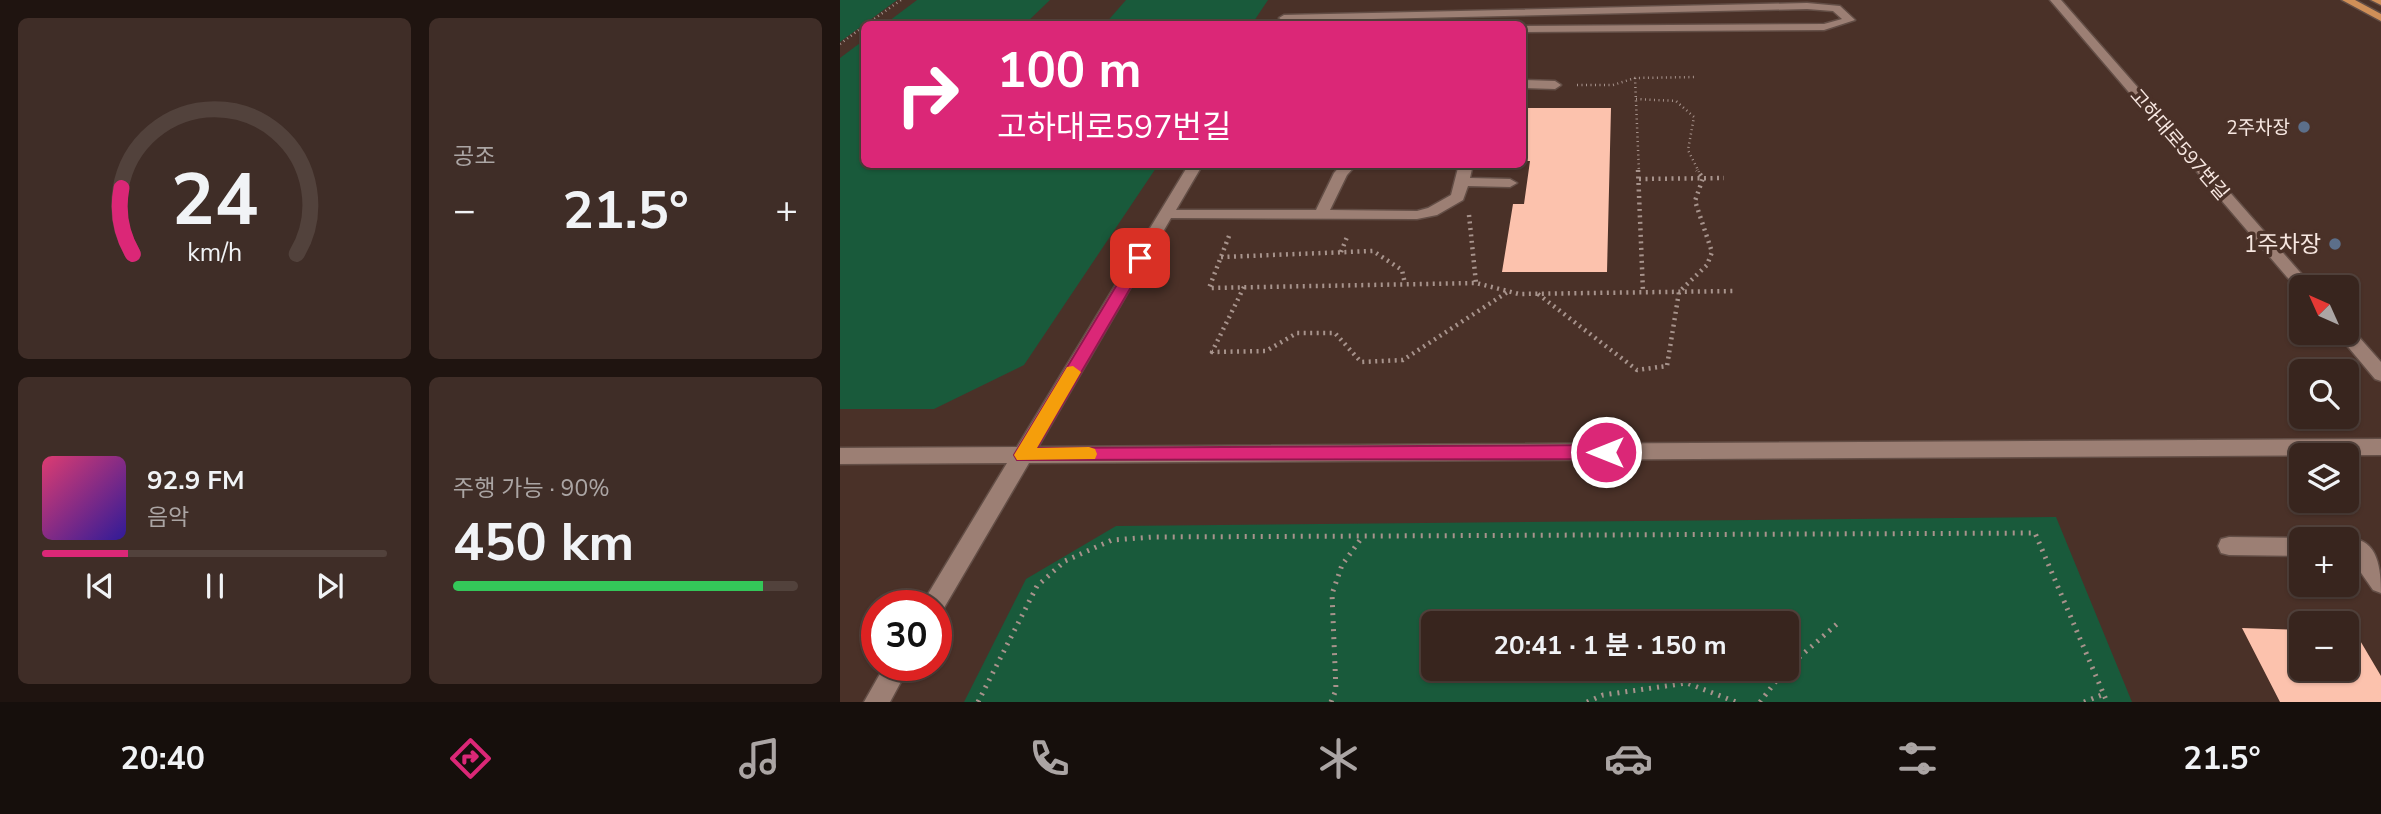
<!DOCTYPE html>
<html lang="ko">
<meta charset="utf-8">
<style>
:root{--surface:#38251e;--page:#3f2d27;--text:#f1f3f6;--muted:#aba5a4;--line:#52423c;--accent:#db2777}
body{margin:0;font-family:"Nunito Sans","Noto Sans KR",sans-serif;background:var(--page);color:var(--text);height:100vh;display:flex;flex-direction:column;font-size:26px;white-space:nowrap}
*{box-sizing:border-box;margin:0}
p{font-size:23px;color:var(--muted)}
.icon{flex:none;width:38px;height:38px;fill:none;stroke:currentColor;stroke-width:2;stroke-linecap:round;stroke-linejoin:round}
.map{position:relative;flex:1;overflow:hidden}
.sheet{display:flex;flex-direction:column;gap:18px;padding:18px;background:#1f1410;width:840px}
.sheet>*{flex:none}
.hud{position:absolute;left:21px;top:21px;width:665px;height:147px;border-radius:10px;box-shadow:0 2px 5px #0004,0 0 0 2px var(--line);background:#db2777;color:#fff;overflow:hidden}
.needle{width:46px;rotate:315deg}
.tools{position:absolute;left:1449px;top:275px;display:grid;gap:14px}
.tools a{display:grid;place-items:center;width:70px;height:70px;border-radius:10px;background:var(--surface);box-shadow:0 2px 5px #0004,0 0 0 2px var(--line);font-size:35px}
.speed{position:absolute;left:21px;top:590px;display:flex;gap:14px;font-size:35px;font-weight:700;text-align:center}
.speed>*{display:grid;place-content:center;width:91px;height:91px;border-radius:50%;background:var(--surface);box-shadow:0 2px 5px #0004,0 0 0 2px var(--line);line-height:1}
.speed .limit{border:10px solid #d22;background:#fff;color:#111}
.pin{position:absolute;display:grid;place-items:center;width:60px;height:60px;color:#fff;margin:-30px;border-radius:14px;box-shadow:0 4px 10px #0006}
.me{position:absolute;width:77px;margin:-38px;rotate:270deg;stroke-linejoin:round;filter:drop-shadow(0 0 5px #0008)}
.turn{display:flex;align-items:center;gap:24px;height:147px;padding:0 21px;font-size:32px}
.turn .icon{width:91px;height:91px;stroke-width:2.5}
.turn b{display:block;font-size:49px;line-height:60px}
.big{font-size:52px;font-weight:700;line-height:1.1}
.sheet .card{flex:1;display:flex;flex-direction:column;justify-content:center;gap:10px;min-width:0;padding:0 24px;border-radius:10px;background:var(--page)}
.sheet .dial{align-items:center;gap:0}
.dial svg{height:182px;overflow:visible;fill:none;stroke:var(--line);stroke-width:7;stroke-linecap:round;text-anchor:middle}
.dial text{fill:var(--text);stroke:none}
.song{display:flex;align-items:center;gap:21px}
.cover{width:84px;height:84px;border-radius:10px;background:linear-gradient(135deg,hsl(340 70% 55%),hsl(250 70% 35%))}
.played{height:7px;border-radius:4px;background:linear-gradient(90deg,var(--accent) 25%,var(--line) 25%)}
.keys{display:flex;justify-content:space-around;direction:ltr}
.heat{display:flex;justify-content:space-between;align-items:center;font-size:38px;direction:ltr}
.charge{height:10px;border-radius:5px;background:linear-gradient(90deg,#34c759 90%,var(--line) 0)}
.sheet .tiles{flex:1;display:grid;gap:18px;grid-template-columns:repeat(2,1fr)}
.trip{position:absolute;left:581px;top:611px;width:378px;height:70px;border-radius:10px;background:var(--surface);box-shadow:0 2px 5px #0004,0 0 0 2px var(--line);font-weight:700;line-height:70px;text-align:center}
.dock{display:flex;height:112px;justify-content:space-around;align-items:center;background:#160f0c;color:var(--muted)}
.dock .icon{width:49px;height:49px}
.dock .current{color:var(--accent)}
.dock b{font-size:32px;color:var(--text)}
main{display:flex;flex:1;min-height:0}
.map>svg:first-child{display:block}
.green{fill:#195a3b;fill-rule:evenodd}
.building{fill:#fcc2ad}
.lines{fill:none;stroke-linecap:round;stroke-linejoin:round}
.minor-casing{stroke:#634e46;stroke-width:3}
.major-casing{stroke:#634e46;stroke-width:3}
.path-far2{stroke:#a7938c;stroke-width:2.5;stroke-dasharray:1 3.5;stroke-linecap:butt}
.path-far1{stroke:#a7938c;stroke-width:4.5;stroke-dasharray:2 4.5;stroke-linecap:butt}
.path{stroke:#a7938c;stroke-width:5;stroke-dasharray:2 6;stroke-linecap:butt}
.minor{fill:#9c7f74;fill-rule:evenodd}
.major{fill:#cf8f58;fill-rule:evenodd}
.route{fill:#db2777;stroke:#8e194d;stroke-width:2}
.slow{fill:#f59e0b}
.service-dot{fill:#5c6f8a;stroke:#4a3128;stroke-width:2.5}
.labels{text-anchor:middle;stroke-width:7;stroke-linejoin:round;paint-order:stroke}
.far-poi-label{font-size:19px;fill:#f7e7e1;stroke:#4a3128;text-anchor:end}
.far-street-label{font-size:19px;fill:#f7e7e1;stroke:#4a3128}
.poi-label{font-size:23px;fill:#f7e7e1;stroke:#4a3128;text-anchor:end}
</style>
<main>
<section class="sheet">
<div class="tiles">
<div class="card dial"><svg viewBox="0 0 100 80">
<path d="M14 69A42 42 0 1 1 86 69"/>
<path d="M14 69A42 42 0 0 1 9 40" stroke="#db2777"/>
<text x="50" y="56" font-size="32" font-weight="700">24</text>
<text x="50" y="72" font-size="11">km/h</text>
</svg></div>
<div class="card"><p>공조</p>
<div class="heat"><a>−</a><b class="big">21.5°</b><a>+</a></div>
</div>
<div class="card">
<div class="song"><i class="cover"></i><div><b>92.9 FM</b><p>음악</p></div></div>
<div class="played"></div>
<div class="keys"><svg class="icon" aria-label="previous" viewBox="0 0 24 24"><path d="M18 5L8 12l10 7zM5 5v14"/></svg><svg class="icon" aria-label="pause" viewBox="0 0 24 24"><path d="M8 5v14M16 5v14"/></svg><svg class="icon" aria-label="next" viewBox="0 0 24 24"><path d="M6 5l10 7-10 7zM19 5v14"/></svg></div>
</div>
<div class="card"><p>주행 가능 · 90%</p><b class="big">450 km</b><div class="charge"></div></div>
</div>
</section>
<div class="map">
<svg width="1541" height="702" viewBox="0 0 1541 702">
<rect width="100%" height="100%" fill="#4a3128"/>
<path class="green" d="M0,0H57L0,42Z
M77,0H210L185,24H45Z
M286,0H428L412,24H265Z
M24,40V164L318,165L184,365L94,409H0V58Z
M1216,517L1292,702H124L186,579L276,526ZM593,623H947V668H593Z"/>
<path class="building" d="M687,108H771L767,272H662L673,204H684L690,161H682Z
M1402,628L1461,630V668H1507V632H1515L1541,676V702H1440Z"/>
<g class="lines">
<defs>
<path id="minor" d="M1210,0H1221L1473,287H1461L1459,291Z
M967,3L1000,6L1015,20L984,30L682,32V26L984,24L1002,19L993,11L967,9L444,21L439,18L444,15Z
M682,80L715,81L721,85L715,89L682,88Z
M349,164H363L336,210H476L494,173L502,164H517L507,175L490,210L577,211L588,208L611,195L619,164H633L630,178L670,179L677,183L670,187L628,186L623,200L597,215L577,219L331,218L198,447L1541,439V455L189,463L101,613L96,615V606H82L85,599L167,463L0,464V448L177,447Z
M1507,326L1511,328L1541,362V381L1535,379L1499,336L1497,332H1507Z
M1389,537L1461,538L1465,539H1461V556L1389,555L1381,553L1378,546L1381,539Z
M1506,539C1538,536 1541,569 1541,593L1533,590L1510,557H1507Z
M45,665H70L50,702H24Z"/>
<path id="major" d="M1502,0H1515L1541,14V21Z
M1531,0H1541V5Z"/>
</defs>
<use href="#minor" class="minor-casing"/>
<use href="#major" class="major-casing"/>
<path class="path-far2" d="M27,24L61,0
M0,44L24,26
M795,78L799,172
M737,85H773L795,78L857,77
M796,99L836,101L854,117L848,150L859,172"/>
<path class="path-far1" d="M798,170L803,292
M799,179L884,178
M629,215L636,283
M389,236L369,288L636,283L679,294L895,291
M501,252L507,237
M381,257L533,251L562,270L565,284
M404,287L372,352L426,351L457,333H495L521,362L563,360L669,291
M698,294L797,370L827,366L839,292L867,265L872,252L855,201L863,178L857,170"/>
<path class="path" d="M947,668L997,624
M138,702L197,586L225,561L272,540L313,537L1195,533L1267,702
M491,702L496,690L492,594L502,565L523,536
M747,702L763,695L847,683L896,702
M920,702L946,668
M1244,702L1264,694"/>
<use href="#minor" class="minor"/>
<use href="#major" class="major"/>
</g>
<path class="route" d="M300,253L308,258L197,448L766,445L775,452L766,459L177,460L174,455L177,450L293,258Z"/>
<path class="slow" d="M233,366L241,372L197,448L249,447L255,449L257,454L255,459L177,460L174,455L177,450L227,367Z"/>
<g class="service-dot">
<circle cx="1464" cy="127" r="7"/>
<circle cx="1495" cy="244" r="7"/>
</g>
<g class="labels">
<g class="far-poi-label">
<text x="1450" y="134">2주차장</text>
</g>
<g class="far-street-label">
<text transform="translate(1340 144) rotate(49)" y="7">고하대로597번길</text>
</g>
<g class="poi-label">
<text x="1481" y="252">1주차장</text>
</g>
</g>
</svg>
<div class="tools">
<a><svg class="needle" viewBox="-14 -14 28 28"><path d="M0-13l5 13h-10z" fill="#e53935"/><path d="M0 13l5-13h-10z" fill="#aba5a4"/></svg></a>
<a><svg class="icon" aria-label="search" viewBox="0 0 24 24"><circle cx="10" cy="10" r="6"/><path d="M15 15l6 6"/></svg></a>
<a><svg class="icon" aria-label="layers" viewBox="0 0 24 24"><path d="M12 4l9 5-9 5-9-5zM3 14l9 5 9-5"/></svg></a>
<a>+</a>
<a>−</a>
</div>
<div class="speed"><div class="limit">30</div></div>
<div class="pin" style="left:300px;top:258px;background:#d93025"><svg class="icon" aria-label="arrive" viewBox="0 0 24 24"><path d="M6 21V4h12l-3 4 3 4H6"/></svg></div>
<svg class="me" style="left:766px;top:452px" viewBox="-20 -20 40 40"><circle r="17" fill="#db2777" stroke="#fff" stroke-width="3"/><path d="M0-11L8 9 0 5-8 9z" fill="#fff"/></svg>
<div class="trip">20:41 · 1 분 · 150 m</div>
<div class="hud">
<div class="turn"><svg class="icon" aria-label="right" viewBox="0 0 24 24"><path d="M7 20v-9h11M14 6l5 5-5 5"/></svg><div><b>100 m</b>고하대로597번길</div></div>
</div>
</div>
</main>
<nav class="dock">
<b>20:40</b>
<svg class="icon current" aria-label="directions" viewBox="0 0 24 24"><path d="M12 3l9 9-9 9-9-9zM9 14v-3h6M13 9l2 2-2 2"/></svg>
<svg class="icon" aria-label="music" viewBox="0 0 24 24"><path d="M9 18V5l10-2v13"/><circle cx="6" cy="18" r="3"/><circle cx="16" cy="16" r="3"/></svg>
<svg class="icon" aria-label="phone" viewBox="0 0 24 24"><path d="M5 4h4l2 5-3 2q2 4 5 5l2-3 5 2v4C11 20 4 13 5 4z"/></svg>
<svg class="icon" aria-label="climate" viewBox="0 0 24 24"><path d="M12 3v18M4 7l16 10M4 17L20 7"/></svg>
<svg class="icon" aria-label="car" viewBox="0 0 24 24"><path d="M5 17H2v-5l4-1 3-4h7l3 4 3 1v5h-3M9 17h6M6 11h13"/><circle cx="7" cy="17" r="2"/><circle cx="17" cy="17" r="2"/></svg>
<svg class="icon" aria-label="filters" viewBox="0 0 24 24"><path d="M4 7h16M4 17h16"/><circle cx="9" cy="7" r="2"/><circle cx="15" cy="17" r="2"/></svg>
<b>21.5°</b>
</nav>
